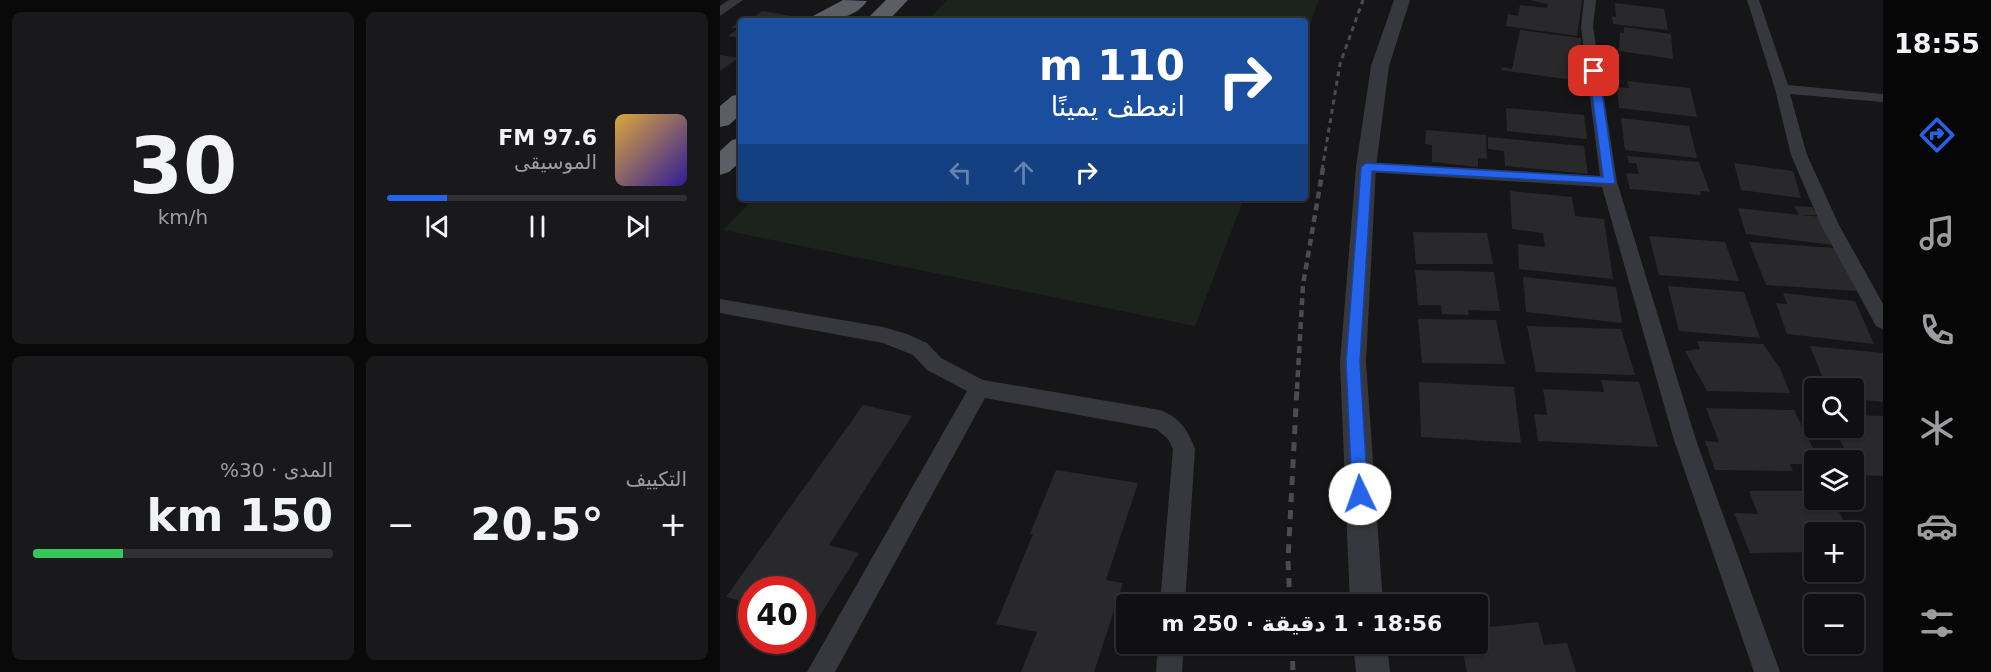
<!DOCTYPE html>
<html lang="ar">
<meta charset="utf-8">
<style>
:root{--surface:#101012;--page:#19191b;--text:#f1f3f6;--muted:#9c9d9f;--line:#303032;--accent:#2563eb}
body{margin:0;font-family:"DejaVu Sans","Noto Sans Arabic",sans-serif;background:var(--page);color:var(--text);direction:rtl;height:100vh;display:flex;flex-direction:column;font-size:22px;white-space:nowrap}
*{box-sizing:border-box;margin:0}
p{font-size:20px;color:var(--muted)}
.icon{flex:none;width:33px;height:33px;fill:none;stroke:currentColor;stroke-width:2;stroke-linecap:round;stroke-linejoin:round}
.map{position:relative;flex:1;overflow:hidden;direction:ltr}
.side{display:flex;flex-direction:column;gap:12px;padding:12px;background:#09090a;width:720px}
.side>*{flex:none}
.hud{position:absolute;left:18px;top:18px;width:570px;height:183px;border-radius:6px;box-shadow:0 2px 4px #0004,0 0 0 2px var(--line);direction:rtl;background:#1a4fa0;color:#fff;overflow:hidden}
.fabs{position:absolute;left:1084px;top:378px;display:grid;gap:12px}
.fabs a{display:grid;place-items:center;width:60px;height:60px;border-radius:6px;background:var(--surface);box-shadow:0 2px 4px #0004,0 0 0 2px var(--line);font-size:30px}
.speed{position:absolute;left:18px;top:576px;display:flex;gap:12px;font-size:30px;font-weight:700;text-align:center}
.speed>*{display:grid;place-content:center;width:78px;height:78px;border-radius:50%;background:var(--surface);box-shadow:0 2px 4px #0004,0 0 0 2px var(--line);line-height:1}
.speed .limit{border:9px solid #d22;background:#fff;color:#111}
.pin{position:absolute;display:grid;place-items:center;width:51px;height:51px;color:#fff;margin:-26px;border-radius:12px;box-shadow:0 3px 9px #0006}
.me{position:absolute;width:66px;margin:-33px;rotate:357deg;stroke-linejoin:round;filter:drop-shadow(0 0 4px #0008)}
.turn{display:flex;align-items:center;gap:21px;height:126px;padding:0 24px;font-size:27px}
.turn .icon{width:78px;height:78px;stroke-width:2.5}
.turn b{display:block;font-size:42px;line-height:51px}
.lanes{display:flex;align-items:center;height:57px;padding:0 24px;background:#0003;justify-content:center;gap:30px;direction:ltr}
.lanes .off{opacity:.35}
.big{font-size:45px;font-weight:800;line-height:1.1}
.side .tile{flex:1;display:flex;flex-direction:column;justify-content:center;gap:9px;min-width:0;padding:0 21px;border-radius:9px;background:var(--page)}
.side .dial{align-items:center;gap:0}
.dial b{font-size:78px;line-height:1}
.song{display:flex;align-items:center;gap:18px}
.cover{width:72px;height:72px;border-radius:9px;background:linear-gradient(135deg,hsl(40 70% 55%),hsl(250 70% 35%))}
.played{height:6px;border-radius:3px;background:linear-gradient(90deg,var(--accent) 20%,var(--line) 20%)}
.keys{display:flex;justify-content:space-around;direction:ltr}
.heat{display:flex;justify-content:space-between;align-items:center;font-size:33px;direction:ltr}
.charge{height:9px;border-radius:4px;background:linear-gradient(90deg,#34c759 30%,var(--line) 0)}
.side .tiles{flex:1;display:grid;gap:12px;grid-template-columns:repeat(2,1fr)}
.trip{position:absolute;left:396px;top:594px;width:372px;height:60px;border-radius:6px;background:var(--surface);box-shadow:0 2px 4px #0004,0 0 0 2px var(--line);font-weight:800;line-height:60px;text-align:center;direction:rtl}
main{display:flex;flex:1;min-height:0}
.dock{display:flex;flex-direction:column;width:108px;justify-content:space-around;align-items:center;background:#060607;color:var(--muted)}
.dock .icon{width:42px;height:42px}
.dock .current{color:var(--accent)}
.dock b{font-size:27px;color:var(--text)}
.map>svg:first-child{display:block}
.green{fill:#1c231d}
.building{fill:#29292c}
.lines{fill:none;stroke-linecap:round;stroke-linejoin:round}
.minor{fill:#37383d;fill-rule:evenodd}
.tertiary{fill:#37383d;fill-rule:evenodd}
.trunk{fill:#5b5e65;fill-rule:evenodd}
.rail-far2{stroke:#4a4c52;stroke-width:3;stroke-dasharray:5 4.5;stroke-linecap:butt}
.rail-far1{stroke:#4a4c52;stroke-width:4.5;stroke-dasharray:7 5;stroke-linecap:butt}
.rail{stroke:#4a4c52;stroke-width:5;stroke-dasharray:9 8;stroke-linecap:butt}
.route{fill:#2563eb;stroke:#184099;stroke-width:1.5}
</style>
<main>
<nav class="dock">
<b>18:55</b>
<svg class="icon current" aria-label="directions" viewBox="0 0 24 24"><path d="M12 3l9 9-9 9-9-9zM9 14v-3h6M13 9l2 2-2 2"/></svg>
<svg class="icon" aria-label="music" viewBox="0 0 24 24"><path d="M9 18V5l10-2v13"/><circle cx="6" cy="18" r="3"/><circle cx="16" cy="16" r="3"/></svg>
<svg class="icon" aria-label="phone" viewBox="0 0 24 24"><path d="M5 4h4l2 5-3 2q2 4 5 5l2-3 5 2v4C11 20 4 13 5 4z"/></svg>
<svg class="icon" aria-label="climate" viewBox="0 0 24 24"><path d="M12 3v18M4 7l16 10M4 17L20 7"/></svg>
<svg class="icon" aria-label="car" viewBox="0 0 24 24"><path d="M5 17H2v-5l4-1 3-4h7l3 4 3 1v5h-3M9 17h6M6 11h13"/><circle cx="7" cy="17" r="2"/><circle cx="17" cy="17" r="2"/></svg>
<svg class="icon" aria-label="filters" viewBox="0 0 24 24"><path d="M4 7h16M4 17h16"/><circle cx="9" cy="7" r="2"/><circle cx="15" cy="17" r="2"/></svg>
</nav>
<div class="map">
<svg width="1163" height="672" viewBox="0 0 1163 672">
<rect width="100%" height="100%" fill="#161618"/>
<path class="green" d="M227,0H599L585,37V21H207Z
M34,198H524L475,326L3,230Z"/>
<path class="building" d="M809,0H862L857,36L786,26L788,14L798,16L800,5L827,8L828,4Z
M895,3L944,9L948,30L893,24L892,16L896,17Z
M42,11L71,16L65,21H21V38L8,36L18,28H11L25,17L33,18Z
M904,27L951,34L953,59L899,51L900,32L904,33Z
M800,30L861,38L860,81L781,70L782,67L792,69Z
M0,55L18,58L0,71Z
M907,81L970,88L977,117L899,108L897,87L909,88Z
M786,108L864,115L867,139L787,131Z
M901,118L969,126L977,158L905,150Z
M706,130L766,135L767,159L758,158V167L712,162V145L705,144Z
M768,137L864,146L868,174L785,166L784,151L768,149Z
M907,156L979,162L990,192L980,191L981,195L910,189L906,173L919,174L916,163H909Z
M1014,163L1073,171L1081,198L1021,190Z
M790,191L852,197L855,216L884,219L893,279L799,269L798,244L825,247L823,233L792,229Z
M1074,206L1092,207L1097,215H1081L1102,217L1112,245L1026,234L1018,208L1079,215Z
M693,232L767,233L773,264H696Z
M929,236L1005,242L1019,281L939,275Z
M1029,242L1115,248L1137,291L1046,285Z
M695,270L774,272L780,311L748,310L749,315L722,314L721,305H698Z
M803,277L896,287L902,323L806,312Z
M948,286L1024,292L1040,338L959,331Z
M1063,293L1135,301L1154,344L1067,334L1056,303L1067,304Z
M698,319L776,320L785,364L702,363Z
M807,326L901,329L915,375L816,372Z
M977,341L1043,344L1060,368L1070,393L987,391L965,351L980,349Z
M1090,346L1163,353V402L1134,399V388H1107Z
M881,380L919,382L938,447L818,441L814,414L827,415L823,389L884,392Z
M699,382L794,387L801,443L701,437Z
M143,405L192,416L109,545L139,553L96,622L82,618V590H32V604L6,597Z
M986,408L1074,410L1099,460H1095V464H1070L1073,471L995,470L985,441L999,442Z
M1134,415L1163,416V476L1137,475L1134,460H1130L1114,428H1134Z
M336,470L418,483L386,580L403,583L374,672H301L317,632L276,624L313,534H310Z
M1029,491H1095V500H1113L1129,532H1095V552L1030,553L1014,513L1038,514Z
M818,622L824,645L847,643L856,672H747L741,644H758V628Z"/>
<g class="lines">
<path class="minor" d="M9,0H23L0,16V6Z
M864,0H876L873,27L897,182L976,440L1060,672H1034L954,440L882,187L646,172L640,171L638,167L640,163L646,162L880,176L861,27Z
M1027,0H1039L1068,85L1163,94V102L1070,94L1087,155L1119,225L1163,304V329L1156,326L1101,225L1071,155L1055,89Z
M0,299L163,327L187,334L207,343L221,358L263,380L440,410C460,418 468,430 475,449L465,604H440L453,449L448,439L436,429L265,398L115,672H87L247,391L207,370L193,355L163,343L0,313Z
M438,644H464L462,672H436Z"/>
<path class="tertiary" d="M674,0H690L669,66L656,167L646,362L663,604H630L620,362L636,167L651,66Z
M633,644H667L670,672H636Z"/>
<path class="trunk" d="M123,0L147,1C135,19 110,21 90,21L93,16Z
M166,0H188L168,21H145Z
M21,94V114L9,125L0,127V106L12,96Z
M21,138V161L9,172L0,175V151L12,140Z"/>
<path class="rail-far2" d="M602,170L620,64L643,0"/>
<path class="rail-far1" d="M577,389L583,285L603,168"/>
<path class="rail" d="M570,604L568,560L577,387
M572,644L573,672"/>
</g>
<path class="route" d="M874,68L879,71L895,182L894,184L652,171L640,362L648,494L646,500L640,502L634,500L632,494L626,362L641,167L646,163L883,177L869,71Z"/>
</svg>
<div class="fabs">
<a><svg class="icon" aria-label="search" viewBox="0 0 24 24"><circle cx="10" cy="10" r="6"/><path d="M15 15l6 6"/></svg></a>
<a><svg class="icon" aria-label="layers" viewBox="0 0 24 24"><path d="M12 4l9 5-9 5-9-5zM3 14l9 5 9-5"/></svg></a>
<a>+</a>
<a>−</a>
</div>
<div class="speed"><div class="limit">40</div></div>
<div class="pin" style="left:874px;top:71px;background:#d93025"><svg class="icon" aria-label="arrive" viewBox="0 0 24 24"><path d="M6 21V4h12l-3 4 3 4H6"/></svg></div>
<svg class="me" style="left:640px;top:494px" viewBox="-20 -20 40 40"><circle r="19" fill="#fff"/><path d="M0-13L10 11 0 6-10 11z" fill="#2563eb"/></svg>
<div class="trip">18:56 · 1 دقيقة · 250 m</div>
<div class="hud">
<div class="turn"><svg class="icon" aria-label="right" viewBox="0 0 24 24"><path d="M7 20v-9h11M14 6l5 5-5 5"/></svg><div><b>110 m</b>انعطف يمينًا</div></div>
<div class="lanes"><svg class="icon off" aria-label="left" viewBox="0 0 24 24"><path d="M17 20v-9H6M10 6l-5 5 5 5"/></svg><svg class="icon off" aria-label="ahead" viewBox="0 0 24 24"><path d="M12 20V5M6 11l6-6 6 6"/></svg><svg class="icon" aria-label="right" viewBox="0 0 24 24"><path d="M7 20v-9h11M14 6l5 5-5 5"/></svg></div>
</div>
</div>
<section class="side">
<div class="tiles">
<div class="tile">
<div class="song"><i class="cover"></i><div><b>97.6 FM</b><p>الموسيقى</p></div></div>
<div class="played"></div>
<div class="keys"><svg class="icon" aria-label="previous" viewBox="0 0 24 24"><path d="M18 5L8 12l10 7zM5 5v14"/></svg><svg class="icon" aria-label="pause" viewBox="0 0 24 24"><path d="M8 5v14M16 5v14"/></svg><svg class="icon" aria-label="next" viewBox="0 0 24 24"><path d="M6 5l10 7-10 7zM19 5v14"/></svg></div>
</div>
<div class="tile dial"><b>30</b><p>km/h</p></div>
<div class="tile"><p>التكييف</p>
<div class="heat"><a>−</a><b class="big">20.5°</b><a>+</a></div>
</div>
<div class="tile"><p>المدى · 30%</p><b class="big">150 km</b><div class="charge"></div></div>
</div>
</section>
</main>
